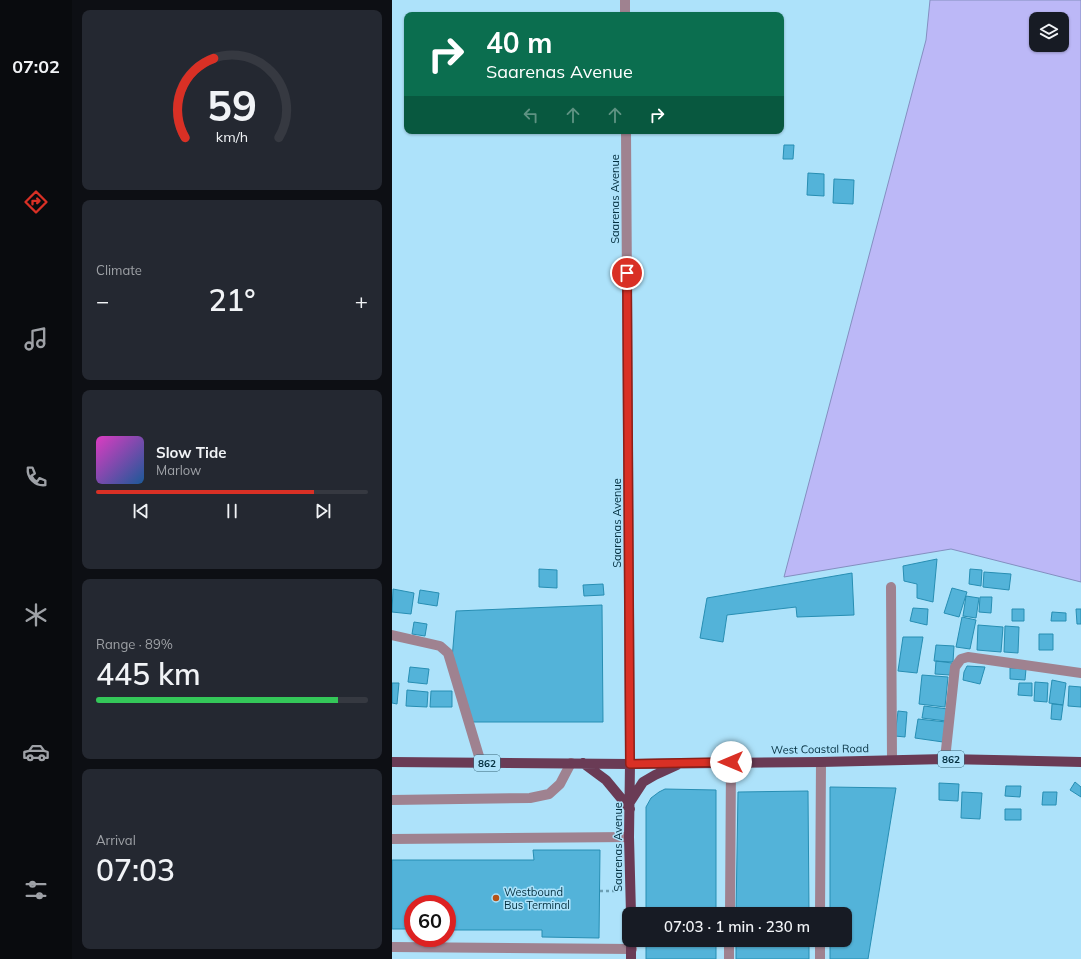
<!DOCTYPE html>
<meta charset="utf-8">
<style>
:root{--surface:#171b24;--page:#242831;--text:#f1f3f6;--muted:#9ea1a6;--line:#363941;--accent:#d93025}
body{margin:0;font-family:Mulish,sans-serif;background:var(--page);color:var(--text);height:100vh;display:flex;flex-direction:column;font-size:15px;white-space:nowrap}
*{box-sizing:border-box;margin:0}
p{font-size:13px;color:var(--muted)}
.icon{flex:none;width:22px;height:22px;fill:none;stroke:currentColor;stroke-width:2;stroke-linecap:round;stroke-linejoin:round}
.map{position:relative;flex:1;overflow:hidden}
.drawer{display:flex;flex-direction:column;gap:10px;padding:10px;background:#0d0f14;width:320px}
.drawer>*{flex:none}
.banner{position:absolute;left:12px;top:12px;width:380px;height:122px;border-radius:8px;box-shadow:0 1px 3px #0004;background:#0b6e4f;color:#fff;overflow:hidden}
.tools{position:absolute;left:637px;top:12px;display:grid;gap:8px}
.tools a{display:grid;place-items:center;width:40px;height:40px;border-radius:8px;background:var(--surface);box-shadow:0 1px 3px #0004;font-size:20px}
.speed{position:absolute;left:12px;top:895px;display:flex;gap:8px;font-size:20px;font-weight:700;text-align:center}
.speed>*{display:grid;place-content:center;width:52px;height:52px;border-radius:50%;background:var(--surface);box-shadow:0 1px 3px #0004;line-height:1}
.speed .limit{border:6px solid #d22;background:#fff;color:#111}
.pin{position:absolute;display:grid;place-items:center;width:34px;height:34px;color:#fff;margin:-17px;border:2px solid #fff;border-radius:50%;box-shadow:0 1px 4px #0007}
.me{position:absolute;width:44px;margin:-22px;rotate:270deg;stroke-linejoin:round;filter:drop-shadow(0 0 3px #0008)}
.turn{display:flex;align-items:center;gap:14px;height:84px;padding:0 16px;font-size:18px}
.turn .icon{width:52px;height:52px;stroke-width:2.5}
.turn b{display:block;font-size:28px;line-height:34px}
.lanes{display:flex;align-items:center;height:38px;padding:0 16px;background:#0003;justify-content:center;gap:20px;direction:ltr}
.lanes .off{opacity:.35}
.big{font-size:30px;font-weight:600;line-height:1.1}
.drawer .tile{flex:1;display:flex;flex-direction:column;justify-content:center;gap:6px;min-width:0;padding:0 14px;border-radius:8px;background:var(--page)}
.drawer .dial{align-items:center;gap:0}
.dial svg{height:104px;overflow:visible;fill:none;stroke:var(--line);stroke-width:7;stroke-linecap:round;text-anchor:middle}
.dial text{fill:var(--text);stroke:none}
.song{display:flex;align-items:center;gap:12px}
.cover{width:48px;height:48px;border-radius:6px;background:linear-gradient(135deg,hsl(310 70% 55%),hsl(210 70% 35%))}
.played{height:4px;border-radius:2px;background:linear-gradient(90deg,var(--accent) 80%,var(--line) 80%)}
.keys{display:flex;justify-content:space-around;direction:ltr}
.heat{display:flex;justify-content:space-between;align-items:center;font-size:22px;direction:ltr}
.charge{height:6px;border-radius:3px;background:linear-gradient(90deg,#34c759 89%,var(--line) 0)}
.trip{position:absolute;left:230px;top:907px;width:230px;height:40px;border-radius:8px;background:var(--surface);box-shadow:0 1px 3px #0004;font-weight:600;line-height:40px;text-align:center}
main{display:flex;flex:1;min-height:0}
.menu{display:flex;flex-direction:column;width:72px;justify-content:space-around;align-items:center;background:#090b0e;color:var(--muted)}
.menu .icon{width:28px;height:28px}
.menu .active{color:var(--accent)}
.menu b{font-size:18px;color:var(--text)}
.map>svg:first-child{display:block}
.water{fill:#bcb8f7;stroke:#848fc0;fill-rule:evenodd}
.building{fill:#53b3d9;stroke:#278eb3}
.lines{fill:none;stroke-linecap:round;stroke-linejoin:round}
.path{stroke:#6d9fb4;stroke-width:2.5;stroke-dasharray:3 3;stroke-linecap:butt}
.minor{stroke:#9f8290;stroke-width:10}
.major{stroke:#6a3b55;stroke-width:10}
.route-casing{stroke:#8d1f18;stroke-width:10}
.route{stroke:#d93025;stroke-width:7}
.poi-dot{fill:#b55317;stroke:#ade2fa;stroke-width:1.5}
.labels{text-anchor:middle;stroke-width:3;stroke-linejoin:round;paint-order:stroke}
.shield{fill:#ade2fa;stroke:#366577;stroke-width:1}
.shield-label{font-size:10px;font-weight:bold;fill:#032f3f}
.street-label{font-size:11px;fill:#032f3f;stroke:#ade2fa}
.poi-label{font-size:11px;fill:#032f3f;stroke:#ade2fa;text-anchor:start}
</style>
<main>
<nav class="menu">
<b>07:02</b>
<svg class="icon active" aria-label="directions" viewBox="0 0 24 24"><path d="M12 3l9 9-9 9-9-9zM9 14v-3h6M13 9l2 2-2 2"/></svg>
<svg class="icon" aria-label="music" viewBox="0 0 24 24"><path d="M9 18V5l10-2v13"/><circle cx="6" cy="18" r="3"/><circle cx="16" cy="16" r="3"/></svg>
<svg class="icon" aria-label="phone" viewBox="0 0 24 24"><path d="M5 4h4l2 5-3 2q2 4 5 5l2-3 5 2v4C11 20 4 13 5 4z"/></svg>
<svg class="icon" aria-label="climate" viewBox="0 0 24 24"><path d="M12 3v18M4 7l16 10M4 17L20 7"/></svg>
<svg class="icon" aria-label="car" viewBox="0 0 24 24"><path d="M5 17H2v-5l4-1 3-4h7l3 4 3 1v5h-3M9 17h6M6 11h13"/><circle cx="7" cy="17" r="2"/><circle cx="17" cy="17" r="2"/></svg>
<svg class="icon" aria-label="filters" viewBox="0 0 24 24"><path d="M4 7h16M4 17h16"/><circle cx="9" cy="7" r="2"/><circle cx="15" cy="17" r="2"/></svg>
</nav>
<section class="drawer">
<div class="tile dial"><svg viewBox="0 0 100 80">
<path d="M14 69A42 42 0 1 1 86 69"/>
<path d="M14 69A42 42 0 0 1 36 8" stroke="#d93025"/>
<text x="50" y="56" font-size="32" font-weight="700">59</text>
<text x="50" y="72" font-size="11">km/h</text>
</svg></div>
<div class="tile"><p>Climate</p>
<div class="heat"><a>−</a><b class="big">21°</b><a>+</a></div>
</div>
<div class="tile">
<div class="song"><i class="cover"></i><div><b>Slow Tide</b><p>Marlow</p></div></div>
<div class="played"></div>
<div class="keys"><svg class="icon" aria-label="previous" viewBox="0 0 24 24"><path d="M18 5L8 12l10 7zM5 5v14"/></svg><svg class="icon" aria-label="pause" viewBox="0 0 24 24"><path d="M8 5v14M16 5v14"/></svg><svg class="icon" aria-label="next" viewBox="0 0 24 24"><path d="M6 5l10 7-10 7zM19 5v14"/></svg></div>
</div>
<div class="tile"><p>Range · 89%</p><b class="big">445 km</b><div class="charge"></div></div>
<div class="tile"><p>Arrival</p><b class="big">07:03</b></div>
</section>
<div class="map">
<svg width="689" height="959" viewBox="0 0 689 959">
<rect width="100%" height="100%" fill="#ade2fa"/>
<path class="water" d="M538,0H689V582L559,549L392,577L534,40ZM644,19H670V45H644Z"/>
<path class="building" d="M392,145H402L401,159H391Z
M416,173L432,174V196L415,195Z
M442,179L462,180L461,204L441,203Z
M545,559L541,602L525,598V584L512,581L511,566Z
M147,569L165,570V588L147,587Z
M578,569L590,570L589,586L577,584Z
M592,572L619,574L617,590L591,587Z
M460,573L462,615L405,617L404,607L335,615L331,642L308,638L315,598Z
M211,584L212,595L192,596L191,585Z
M560,588L575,592L567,617L552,613Z
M1,589L22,593L19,614L0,612Z
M28,590L47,593L45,606L26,603Z
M574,596L587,598L584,618L571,616Z
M588,597H600L599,613L587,612Z
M210,605L211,722H78L60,659L64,611Z
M521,608L536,609L535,625L518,621Z
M620,609H632V621H620Z
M684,609H689V624H685Z
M660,612L674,613V621H659Z
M570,617L584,620L578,649L564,647Z
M22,622L35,624L33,636L20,634Z
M586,625L611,627L609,652L585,650Z
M613,626L627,627L626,653L612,652Z
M647,634H661V650H647Z
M511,637H531L525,673L506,671Z
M544,645L562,646L561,662L542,661Z
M544,661L560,663L558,675L543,674Z
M575,666L593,667L588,684L571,680L572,672Z
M18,667L37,669L35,684L16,682Z
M618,668L634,669L633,680L618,679Z
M530,675L556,677L553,707L527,704Z
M660,680L674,683L671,705L657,703Z
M643,682L656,683L655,702L642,701Z
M0,683H7L5,704L0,703Z
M627,683H640V696L626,695Z
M677,686L689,687V707L676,706Z
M15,690L36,692L35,707L14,706Z
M39,691H60V707H38Z
M660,704L671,705L669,720L659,719Z
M532,706L556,709L554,721L530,718Z
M506,711L515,712L513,737L503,736Z
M526,719L554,722L551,742L523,738Z
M683,782L689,787V797L678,790Z
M547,783L567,784L566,801L547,800Z
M614,786H629L628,797L613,796Z
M438,787L504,788L476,959H438V940H453V914H438Z
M273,789L324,790V914H254V807L259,798L267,792Z
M416,791L417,914H344L346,792Z
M570,792L590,793L588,819L569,818Z
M651,792H665L664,805H650Z
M613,809H629V820H613Z
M141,850H208L207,938L150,937V930H55V904H21V929H0V860H142Z
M254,940H324V959H254Z
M344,940H417V959H344Z"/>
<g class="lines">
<path class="path" d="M208,891H225"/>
<path class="minor" d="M233,0V15
M234,131L238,764
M499,587L500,760
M0,635L48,646L56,653L89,763
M553,759L563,667L569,659L576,657L689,673
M0,800L138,798L157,794L168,784L179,763
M0,839L237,837
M338,914L339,762
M428,914L429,762
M0,947L240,949
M337,959V940
M428,959V940"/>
<path class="major" d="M0,762L238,764L429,762L553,759L689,762
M191,763L214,780L238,809
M238,764L237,837L239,914
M238,802L251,782L263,775L285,765
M239,959V940"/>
</g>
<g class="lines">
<defs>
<path id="route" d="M235,273L238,764L339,762"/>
</defs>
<use href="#route" class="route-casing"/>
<use href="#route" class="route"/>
</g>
<circle class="poi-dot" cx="104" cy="898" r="4"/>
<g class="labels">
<g class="shield">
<rect x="546" y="751" width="26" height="16" rx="3"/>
<rect x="82" y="755" width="26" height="16" rx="3"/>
</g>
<g class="shield-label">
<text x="559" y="763">862</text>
<text x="95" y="767">862</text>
</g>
<g class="street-label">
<text transform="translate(223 199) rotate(-90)" y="4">Saarenas Avenue</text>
<text transform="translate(225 523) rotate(-90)" y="4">Saarenas Avenue</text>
<text transform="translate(428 749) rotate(-1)" y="4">West Coastal Road</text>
<text transform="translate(226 847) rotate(-90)" y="4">Saarenas Avenue</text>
</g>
<g class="poi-label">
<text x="112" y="896">Westbound<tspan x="112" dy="13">Bus Terminal</tspan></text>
</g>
</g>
</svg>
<div class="tools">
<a><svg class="icon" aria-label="layers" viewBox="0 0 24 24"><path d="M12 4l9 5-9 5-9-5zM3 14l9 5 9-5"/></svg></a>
</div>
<div class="speed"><div class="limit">60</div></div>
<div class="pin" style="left:235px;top:273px;background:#d93025"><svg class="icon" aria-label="arrive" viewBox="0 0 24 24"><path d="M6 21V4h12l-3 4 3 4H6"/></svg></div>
<svg class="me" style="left:339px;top:762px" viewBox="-20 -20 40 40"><circle r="19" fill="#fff"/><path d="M0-13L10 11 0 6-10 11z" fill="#d93025"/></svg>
<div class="trip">07:03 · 1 min · 230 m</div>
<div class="banner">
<div class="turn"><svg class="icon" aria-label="right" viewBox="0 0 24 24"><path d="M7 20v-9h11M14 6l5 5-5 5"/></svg><div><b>40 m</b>Saarenas Avenue</div></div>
<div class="lanes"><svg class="icon off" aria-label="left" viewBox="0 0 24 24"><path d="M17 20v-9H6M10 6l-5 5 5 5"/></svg><svg class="icon off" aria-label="ahead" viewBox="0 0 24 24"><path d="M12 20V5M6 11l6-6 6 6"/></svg><svg class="icon off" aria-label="ahead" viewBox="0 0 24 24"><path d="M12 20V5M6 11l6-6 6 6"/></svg><svg class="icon" aria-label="right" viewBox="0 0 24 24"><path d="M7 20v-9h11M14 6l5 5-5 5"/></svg></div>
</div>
</div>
</main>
